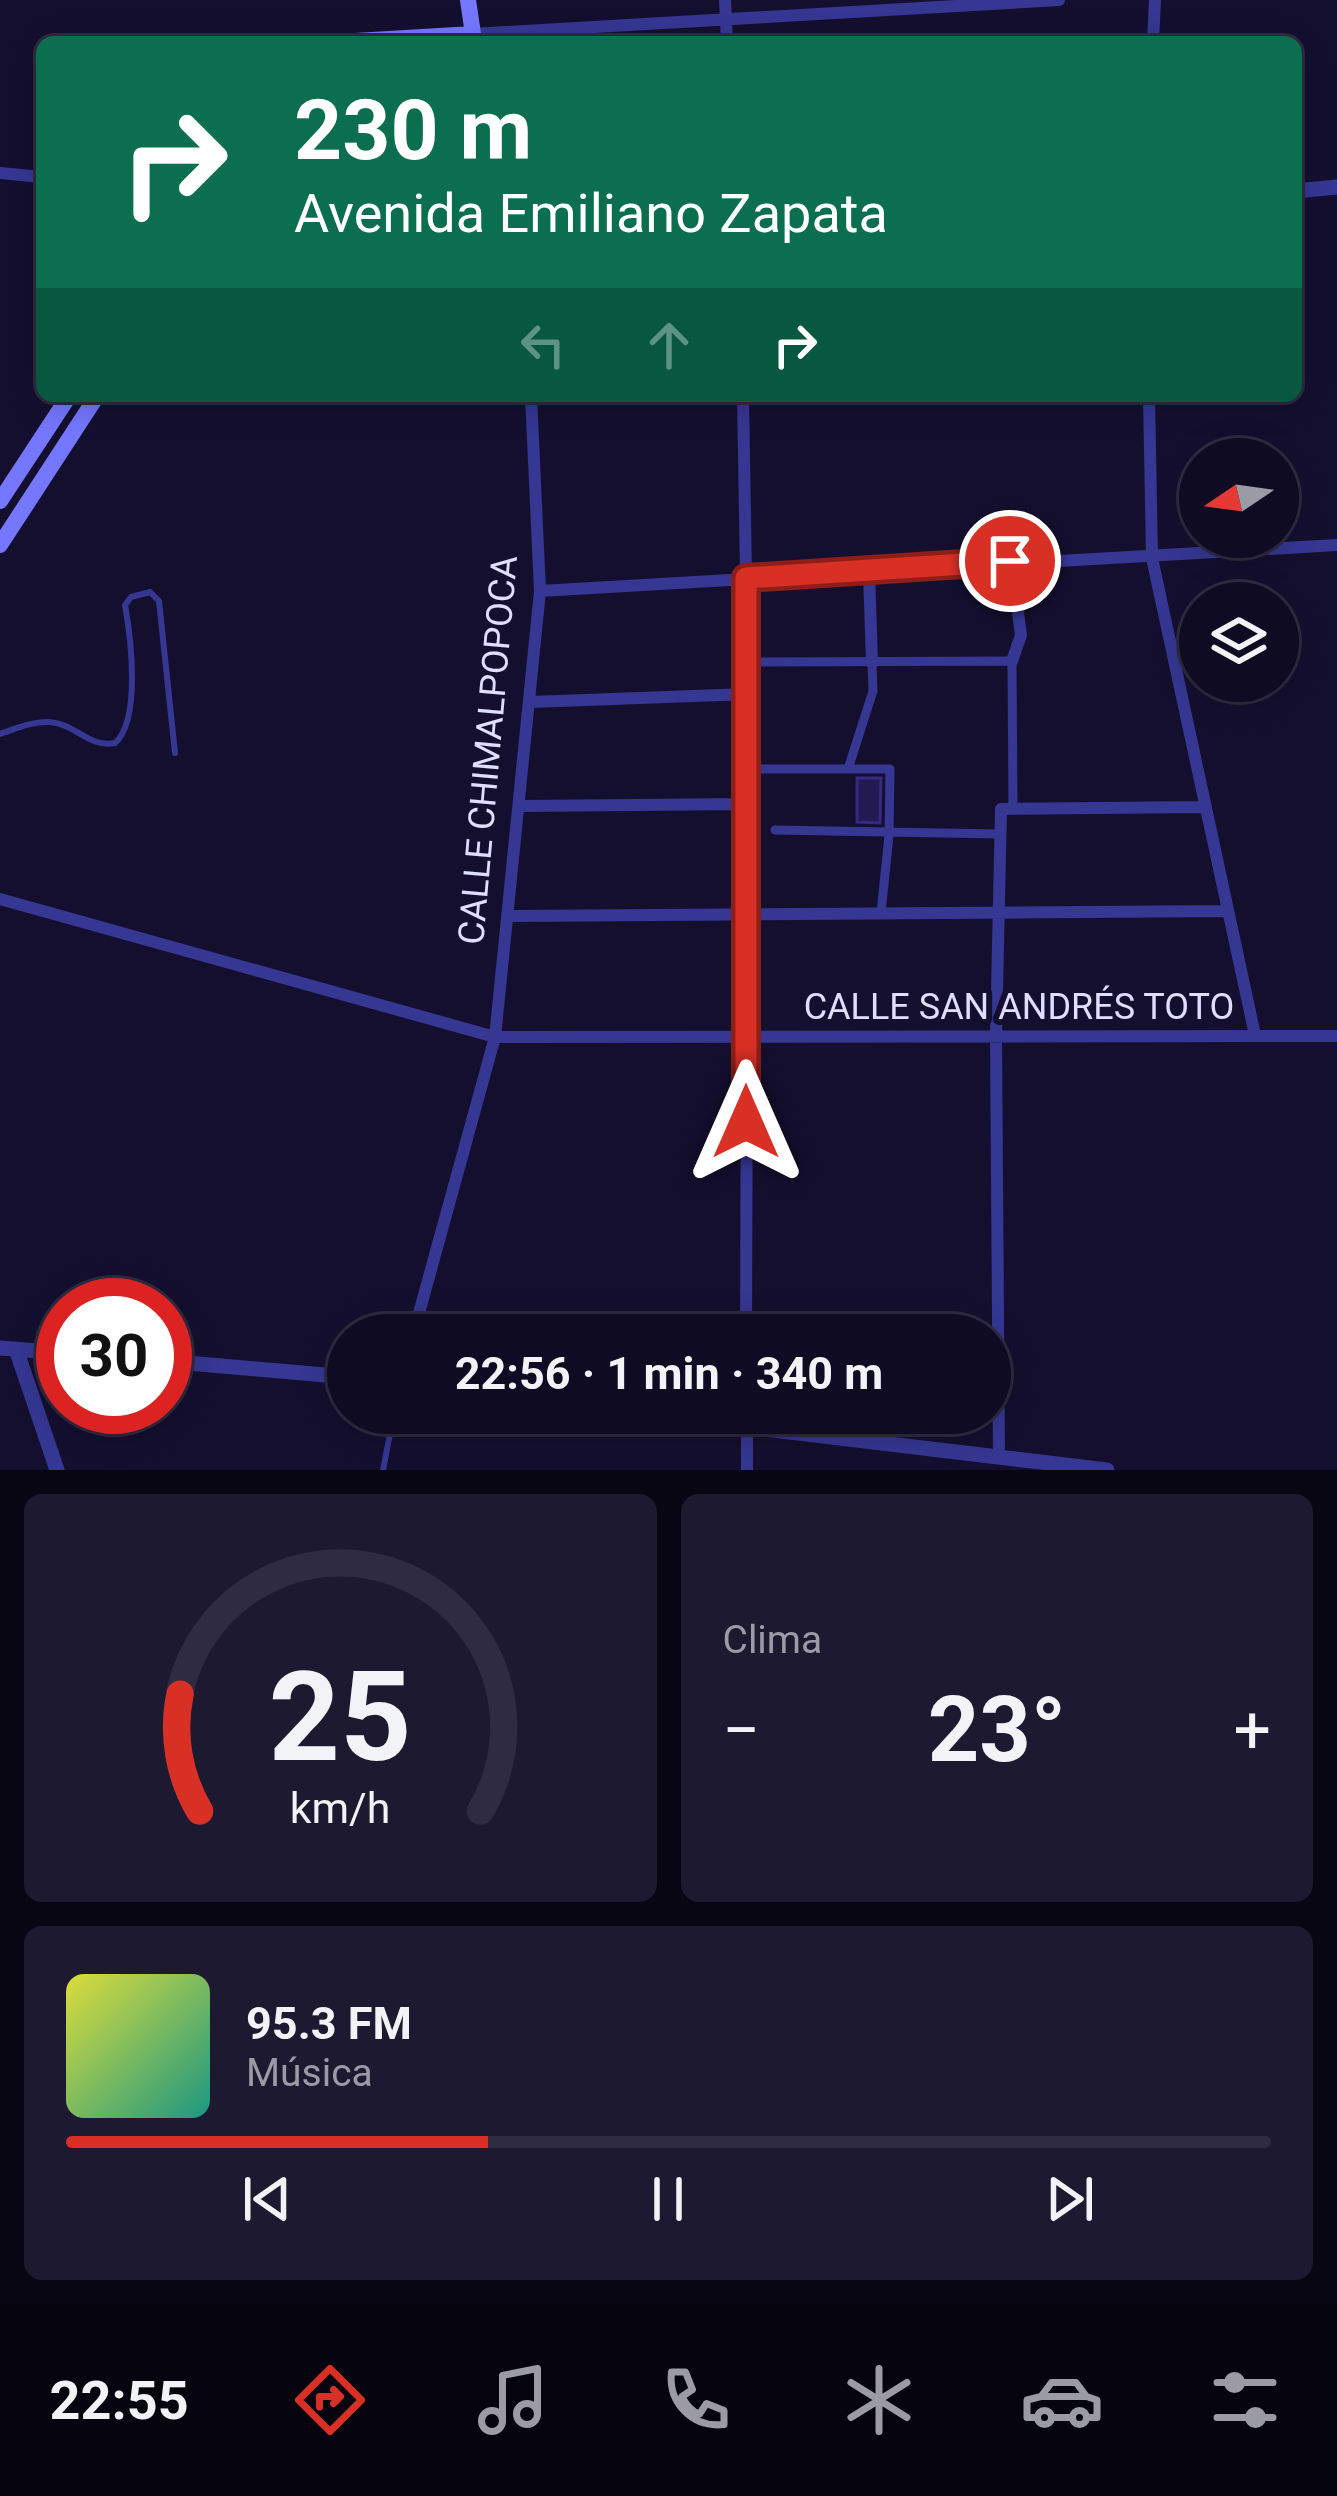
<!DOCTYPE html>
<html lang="es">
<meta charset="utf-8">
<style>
:root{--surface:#0f0b23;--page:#1d1930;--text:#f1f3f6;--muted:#9b9ba6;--line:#2f2b41;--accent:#d93025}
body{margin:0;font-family:Roboto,sans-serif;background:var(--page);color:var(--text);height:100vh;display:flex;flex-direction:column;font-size:45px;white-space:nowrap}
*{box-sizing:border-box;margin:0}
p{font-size:39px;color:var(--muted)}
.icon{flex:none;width:66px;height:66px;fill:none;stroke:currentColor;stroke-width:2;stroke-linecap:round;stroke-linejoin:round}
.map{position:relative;height:1470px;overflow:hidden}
.drawer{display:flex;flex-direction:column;gap:24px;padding:24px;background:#080613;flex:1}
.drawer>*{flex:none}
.hud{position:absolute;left:36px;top:36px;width:1266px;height:366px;border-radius:18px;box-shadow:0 6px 30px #0003,0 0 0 3px var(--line);background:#0b6e4f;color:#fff;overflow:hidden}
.needle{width:78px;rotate:257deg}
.fabs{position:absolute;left:1179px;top:438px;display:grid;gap:24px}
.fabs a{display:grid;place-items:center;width:120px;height:120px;border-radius:50%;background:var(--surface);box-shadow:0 6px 30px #0003,0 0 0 3px var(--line);font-size:60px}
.speed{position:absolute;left:36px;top:1278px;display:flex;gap:24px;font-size:60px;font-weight:700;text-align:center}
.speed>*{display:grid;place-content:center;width:156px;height:156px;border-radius:50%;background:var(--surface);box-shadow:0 6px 30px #0003,0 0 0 3px var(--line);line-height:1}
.speed .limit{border:18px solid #d22;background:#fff;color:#111}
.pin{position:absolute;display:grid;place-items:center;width:102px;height:102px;color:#fff;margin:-51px;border:6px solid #fff;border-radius:50%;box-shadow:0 3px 12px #0007}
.me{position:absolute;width:132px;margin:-66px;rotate:0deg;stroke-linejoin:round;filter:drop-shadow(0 0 9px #0008)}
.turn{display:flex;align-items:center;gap:42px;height:252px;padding:0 60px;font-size:54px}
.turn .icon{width:156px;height:156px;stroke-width:2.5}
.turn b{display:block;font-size:84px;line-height:102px}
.lanes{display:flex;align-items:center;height:114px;padding:0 60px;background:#0003;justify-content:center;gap:60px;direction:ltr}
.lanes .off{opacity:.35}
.big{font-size:90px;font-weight:700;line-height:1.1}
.drawer .card{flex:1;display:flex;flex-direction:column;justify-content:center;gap:18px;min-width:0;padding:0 42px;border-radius:18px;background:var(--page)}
.drawer .dial{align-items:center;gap:0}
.dial svg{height:312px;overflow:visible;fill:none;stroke:var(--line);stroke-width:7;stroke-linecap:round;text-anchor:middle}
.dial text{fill:var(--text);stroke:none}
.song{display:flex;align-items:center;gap:36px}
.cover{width:144px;height:144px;border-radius:18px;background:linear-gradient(135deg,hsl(60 70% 55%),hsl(170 70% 35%))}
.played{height:12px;border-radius:6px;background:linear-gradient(90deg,var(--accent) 35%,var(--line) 35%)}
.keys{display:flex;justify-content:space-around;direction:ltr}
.heat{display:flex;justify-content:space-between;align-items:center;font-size:66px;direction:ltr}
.drawer .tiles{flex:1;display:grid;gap:24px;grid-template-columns:1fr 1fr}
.card:last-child{grid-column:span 2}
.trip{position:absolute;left:327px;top:1314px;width:684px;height:120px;border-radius:60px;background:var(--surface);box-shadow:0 6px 30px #0003,0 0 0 3px var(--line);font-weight:700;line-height:120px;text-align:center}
.tab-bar{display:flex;height:192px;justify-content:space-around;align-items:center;background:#06040e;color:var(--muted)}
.tab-bar .icon{width:84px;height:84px}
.tab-bar .current{color:var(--accent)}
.tab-bar b{font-size:54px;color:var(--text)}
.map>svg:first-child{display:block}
.building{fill:#231a52;stroke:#372981;stroke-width:3}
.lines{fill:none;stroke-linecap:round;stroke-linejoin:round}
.service{stroke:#363793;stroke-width:6}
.pedestrian{stroke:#363793;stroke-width:9}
.minor{stroke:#363793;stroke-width:12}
.tertiary{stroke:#363793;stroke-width:15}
.secondary{stroke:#7577ff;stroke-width:16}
.route-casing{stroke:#8d1f18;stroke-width:30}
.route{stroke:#d93025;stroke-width:21}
.labels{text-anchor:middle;stroke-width:12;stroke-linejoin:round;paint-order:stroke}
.street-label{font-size:36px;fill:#e0deff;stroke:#140f2f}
</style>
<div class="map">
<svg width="1337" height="1470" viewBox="0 0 1337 1470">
<rect width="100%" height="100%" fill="#140f2f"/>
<path class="building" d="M857,778H881L880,823L857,822Z"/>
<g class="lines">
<path class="service" d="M0,734C15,729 33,721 49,722C75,723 88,748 115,743C141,720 131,638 125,605L131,597L150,592L159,601L175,753
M383,1470L394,1413"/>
<path class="pedestrian" d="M747,662L1012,661L1013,809
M747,769H890L889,835L881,913
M848,769L873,691L872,663
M775,830L999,834"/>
<path class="minor" d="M725,0L727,42
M475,42L473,34L1059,0
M1153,42L1155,0
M0,173L42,177
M743,396L748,694L746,1335
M1149,396L1152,558L1255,1035
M1011,561L1021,635L1012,661
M869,572L872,663
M540,591L1337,545
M531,702L748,694
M520,806L746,804
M0,899L495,1037L1337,1036
M507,916L1228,911
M413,1335L495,1037L540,591L531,396
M747,1413V1470
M999,1457L996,1037L1001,809L1203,807"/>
<path class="tertiary" d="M1296,191L1337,187
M0,1348L63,1353
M16,1349L57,1470
M165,1361L348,1377
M630,1413L1107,1470"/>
<path class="secondary" d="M338,42L473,34L468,0
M0,501L69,396
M0,545L97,396"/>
</g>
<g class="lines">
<defs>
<path id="route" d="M746,1122V578L1010,561"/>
</defs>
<use href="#route" class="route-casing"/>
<use href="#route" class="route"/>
</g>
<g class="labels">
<g class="street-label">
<text transform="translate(487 750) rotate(-85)" y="13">CALLE CHIMALPOPOCA</text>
<text x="1019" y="1019">CALLE SAN ANDRÉS TOTO</text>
</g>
</g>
</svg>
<div class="fabs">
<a><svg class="needle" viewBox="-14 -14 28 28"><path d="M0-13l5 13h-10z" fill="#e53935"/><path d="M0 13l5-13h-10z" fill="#9b9ba6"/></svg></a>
<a><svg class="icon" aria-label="layers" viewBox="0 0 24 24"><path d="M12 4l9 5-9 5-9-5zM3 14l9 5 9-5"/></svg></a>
</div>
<div class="speed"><div class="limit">30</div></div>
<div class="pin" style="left:1010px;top:561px;background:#d93025"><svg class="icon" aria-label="arrive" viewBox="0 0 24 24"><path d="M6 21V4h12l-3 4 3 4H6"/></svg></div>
<svg class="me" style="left:746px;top:1122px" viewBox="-20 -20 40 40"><path d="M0-17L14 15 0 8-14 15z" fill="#d93025" stroke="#fff" stroke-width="4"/></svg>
<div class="trip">22:56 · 1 min · 340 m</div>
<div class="hud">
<div class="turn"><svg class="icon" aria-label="right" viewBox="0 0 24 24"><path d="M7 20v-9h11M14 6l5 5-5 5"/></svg><div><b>230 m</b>Avenida Emiliano Zapata</div></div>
<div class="lanes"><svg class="icon off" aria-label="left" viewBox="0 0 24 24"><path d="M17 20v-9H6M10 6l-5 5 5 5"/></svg><svg class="icon off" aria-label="ahead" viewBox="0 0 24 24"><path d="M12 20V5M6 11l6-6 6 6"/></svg><svg class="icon" aria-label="right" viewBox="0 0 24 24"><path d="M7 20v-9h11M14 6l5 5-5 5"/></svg></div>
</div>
</div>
<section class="drawer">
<div class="tiles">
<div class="card dial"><svg viewBox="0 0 100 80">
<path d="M14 69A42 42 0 1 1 86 69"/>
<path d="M14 69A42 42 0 0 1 9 39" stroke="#d93025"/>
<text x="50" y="56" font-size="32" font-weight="700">25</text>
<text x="50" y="72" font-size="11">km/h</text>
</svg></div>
<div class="card"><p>Clima</p>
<div class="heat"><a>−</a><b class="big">23°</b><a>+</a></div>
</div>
<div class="card">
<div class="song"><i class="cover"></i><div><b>95.3 FM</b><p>Música</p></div></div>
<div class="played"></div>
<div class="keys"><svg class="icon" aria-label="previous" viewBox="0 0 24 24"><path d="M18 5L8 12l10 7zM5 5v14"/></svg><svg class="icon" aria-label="pause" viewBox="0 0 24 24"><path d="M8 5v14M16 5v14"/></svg><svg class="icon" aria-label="next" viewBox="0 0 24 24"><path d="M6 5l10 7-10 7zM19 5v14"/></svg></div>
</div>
</div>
</section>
<nav class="tab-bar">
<b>22:55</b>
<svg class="icon current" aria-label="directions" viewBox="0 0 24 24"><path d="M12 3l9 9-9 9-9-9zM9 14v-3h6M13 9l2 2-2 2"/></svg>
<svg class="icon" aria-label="music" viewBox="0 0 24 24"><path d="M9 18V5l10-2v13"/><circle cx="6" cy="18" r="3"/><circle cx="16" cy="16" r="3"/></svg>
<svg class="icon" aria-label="phone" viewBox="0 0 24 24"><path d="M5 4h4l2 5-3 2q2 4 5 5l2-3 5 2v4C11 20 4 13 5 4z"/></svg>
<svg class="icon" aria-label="climate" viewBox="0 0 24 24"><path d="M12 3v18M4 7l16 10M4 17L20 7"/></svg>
<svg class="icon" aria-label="car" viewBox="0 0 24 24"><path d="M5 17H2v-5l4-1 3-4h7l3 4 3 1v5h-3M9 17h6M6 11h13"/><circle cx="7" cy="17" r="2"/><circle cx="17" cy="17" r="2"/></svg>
<svg class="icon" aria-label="filters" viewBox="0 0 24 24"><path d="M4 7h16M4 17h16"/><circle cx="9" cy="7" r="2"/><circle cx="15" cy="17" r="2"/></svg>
</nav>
